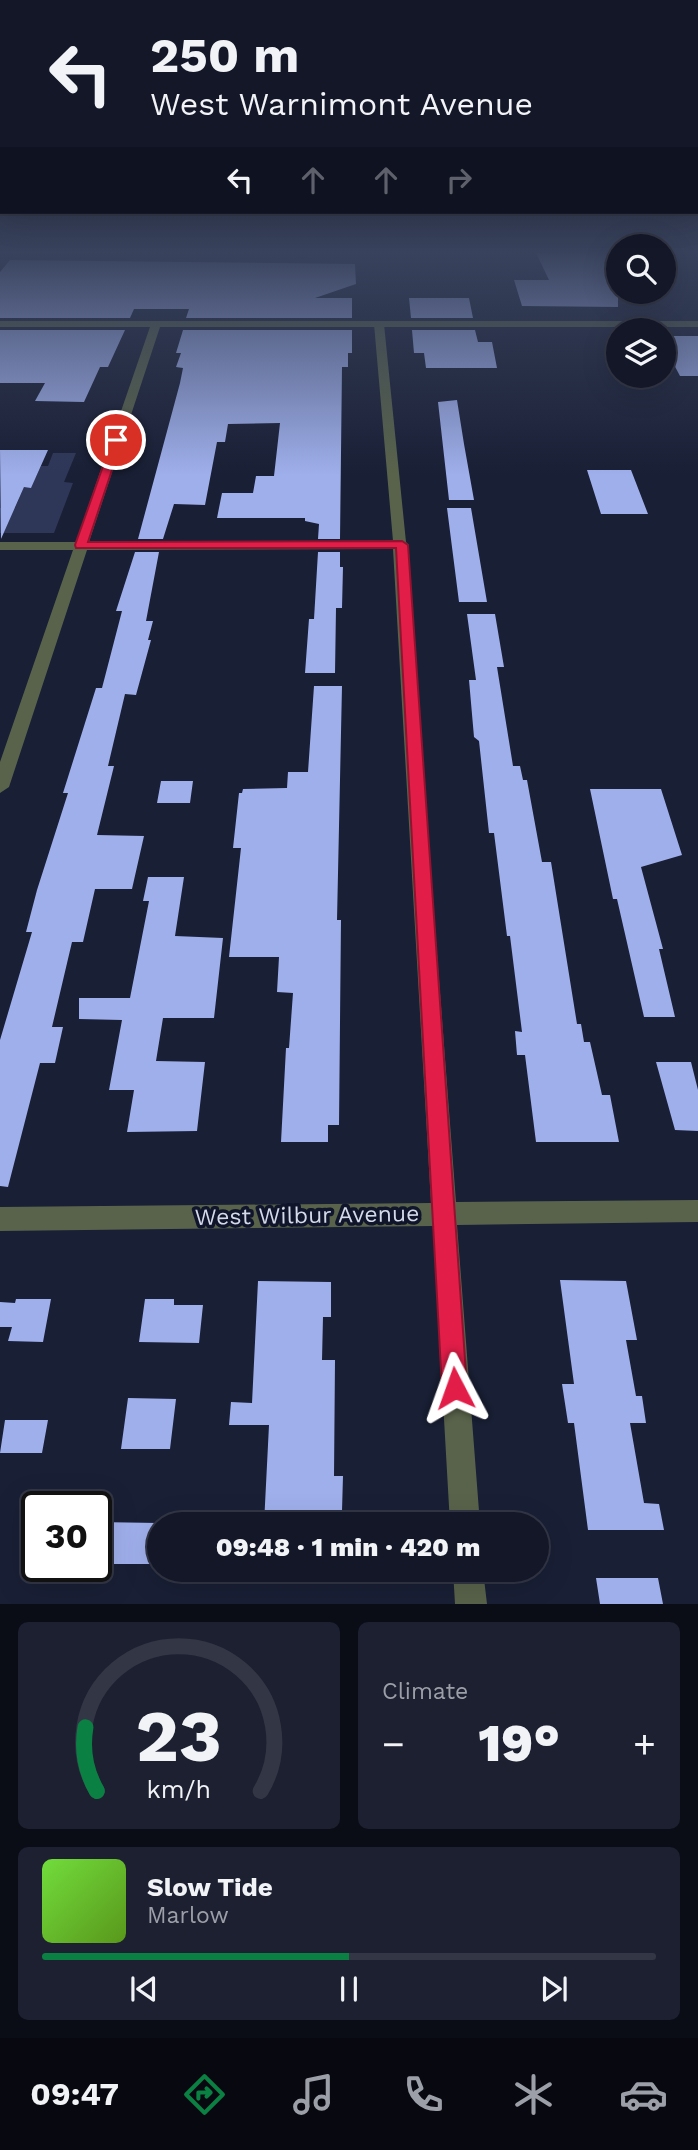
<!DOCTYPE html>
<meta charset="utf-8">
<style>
:root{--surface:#131728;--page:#1c2030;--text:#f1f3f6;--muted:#9d9fa8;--line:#323645;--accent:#0b8043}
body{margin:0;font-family:"Work Sans",sans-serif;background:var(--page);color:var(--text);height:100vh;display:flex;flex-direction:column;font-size:26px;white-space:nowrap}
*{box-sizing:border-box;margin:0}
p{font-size:23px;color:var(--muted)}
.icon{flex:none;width:38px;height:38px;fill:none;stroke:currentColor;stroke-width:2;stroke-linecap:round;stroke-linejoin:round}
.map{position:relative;height:1604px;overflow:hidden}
.drawer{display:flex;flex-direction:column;gap:18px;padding:18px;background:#0a0d16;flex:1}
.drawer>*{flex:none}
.top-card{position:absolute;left:0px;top:0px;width:698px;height:214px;box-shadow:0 7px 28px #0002,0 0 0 2px var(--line);background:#131728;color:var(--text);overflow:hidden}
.tools{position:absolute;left:606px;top:234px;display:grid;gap:14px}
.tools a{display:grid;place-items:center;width:70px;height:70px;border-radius:50%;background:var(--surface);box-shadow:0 7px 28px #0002,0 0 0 2px var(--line);font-size:35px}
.speed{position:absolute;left:21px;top:1491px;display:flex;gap:14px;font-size:35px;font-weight:700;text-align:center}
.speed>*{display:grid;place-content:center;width:91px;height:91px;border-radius:50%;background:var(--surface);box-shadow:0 7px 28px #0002,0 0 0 2px var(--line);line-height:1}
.speed .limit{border:4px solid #111;border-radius:10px;background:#fff;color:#111}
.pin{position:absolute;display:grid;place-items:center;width:60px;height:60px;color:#fff;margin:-30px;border:4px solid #fff;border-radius:50%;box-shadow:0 2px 7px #0007}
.me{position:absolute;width:77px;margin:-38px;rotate:356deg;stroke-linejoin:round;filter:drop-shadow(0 0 5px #0008)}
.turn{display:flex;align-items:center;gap:24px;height:147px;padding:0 35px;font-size:32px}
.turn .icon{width:91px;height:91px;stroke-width:2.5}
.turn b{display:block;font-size:49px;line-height:60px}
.lanes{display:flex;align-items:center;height:66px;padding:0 35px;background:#0003;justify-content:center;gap:35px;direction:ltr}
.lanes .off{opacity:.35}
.big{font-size:52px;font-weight:800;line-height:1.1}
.drawer .card{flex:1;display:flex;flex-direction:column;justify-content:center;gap:10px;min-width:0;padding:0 24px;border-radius:10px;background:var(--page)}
.drawer .dial{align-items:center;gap:0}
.dial svg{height:182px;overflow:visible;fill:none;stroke:var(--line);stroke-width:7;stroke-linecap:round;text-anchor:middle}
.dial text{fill:var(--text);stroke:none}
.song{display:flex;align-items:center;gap:21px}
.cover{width:84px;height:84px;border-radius:10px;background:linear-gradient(135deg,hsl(100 70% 55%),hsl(90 70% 35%))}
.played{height:7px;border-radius:4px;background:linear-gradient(90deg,var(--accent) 50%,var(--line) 50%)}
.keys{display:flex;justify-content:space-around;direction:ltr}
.heat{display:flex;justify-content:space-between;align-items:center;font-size:38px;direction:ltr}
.drawer .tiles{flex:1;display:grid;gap:18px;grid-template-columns:1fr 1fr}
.card:last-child{grid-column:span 2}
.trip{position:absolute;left:147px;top:1512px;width:402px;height:70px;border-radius:35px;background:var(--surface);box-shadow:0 7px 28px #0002,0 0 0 2px var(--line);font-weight:800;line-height:70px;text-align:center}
.menu{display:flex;height:112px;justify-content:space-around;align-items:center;background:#080910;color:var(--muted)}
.menu .icon{width:49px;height:49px}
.menu .on{color:var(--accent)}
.menu b{font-size:32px;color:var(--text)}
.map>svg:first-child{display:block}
.green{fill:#2f3758}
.building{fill:#9fafeb}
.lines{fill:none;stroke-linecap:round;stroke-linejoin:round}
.minor{fill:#59634b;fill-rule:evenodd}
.tertiary{fill:#59634b;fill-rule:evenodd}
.route{fill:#e11d48;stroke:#92132f;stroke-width:2}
.labels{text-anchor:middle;stroke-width:7;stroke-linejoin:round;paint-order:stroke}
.near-street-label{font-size:23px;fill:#d5dae9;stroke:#10152b}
</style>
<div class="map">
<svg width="698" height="1604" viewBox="0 0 698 1604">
<rect width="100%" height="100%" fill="#191f35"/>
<path class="green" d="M53,453H76L64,482L73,483L54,533H0V508H15L24,487H31L41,466H48Z"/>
<path class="building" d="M609,252L618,268V307L522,306L514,280H549L536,253Z
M10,260L355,264L356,284L315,298H352V318H186L189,309H134L130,318H0V272Z
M409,298H469L473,318H411Z
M0,330H125L108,367H100L84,402L35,401L45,383H0Z
M183,330H352V353H348V367H342L340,539H318L319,524L305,521V518H217L222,493H253L256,476H274L280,423L228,424L225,442H217L205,505L174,504L163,539H138L180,383L183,368L176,367L181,353H176Z
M412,330H475L478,342H492L497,368H426L424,353H414Z
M663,336H698V376H680L663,344Z
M457,400L464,444L474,500H449L438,402Z
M0,450H48L31,488L24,487L1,539Z
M587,470H631L648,514H601Z
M447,508H471L487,602H459Z
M135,552H159L146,621H153L148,640H151L136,695L125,694L108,766H114L97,835L144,836L132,889H95L83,942H72L52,1027H63L55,1063H40L8,1187L0,1186V1040L32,932H26L37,890L68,793H63L96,688H102L122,611H116Z
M318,552H340V567H343L342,608H336L335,673H305L309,619H314Z
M467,614H495L504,667H497L513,766H520L523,780H527L542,862H551L577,1024H581L584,1042H590L602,1095H610L619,1142H536L525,1055H517L515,1031L522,1032L510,936H507L494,833H489L479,741L474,737L469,680H476Z
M314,686H342L337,920H341L339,1125H328V1142H281L286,1048H289L293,993L277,992L279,957H229L241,848H233L239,793H242L243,789L287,788L288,772H308Z
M161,781H193L190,803H157Z
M590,789H661L682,855L641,867L663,949H659L675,1017H644L617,899H613Z
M148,877H184L175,936L223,938L214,1018H163L156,1061L205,1062L197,1131L127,1132L134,1090H109L122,1020L79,1019V998H130L149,901H143Z
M656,1062H691L698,1090V1131L675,1130Z
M560,1280L626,1281L637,1340H626L636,1396H642L646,1423H630L644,1503L659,1504L664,1530H588L574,1423H568L562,1384H574Z
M258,1281L331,1282V1317H323L322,1360H335L334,1476H343L342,1511L332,1510V1524H264L269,1425H229L231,1402L252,1403Z
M16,1299H51L43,1342L8,1341L12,1327H0V1302L15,1303Z
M145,1299H174V1305H203L199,1343L139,1342Z
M128,1398L176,1399L170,1449H121Z
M5,1420H48L42,1453H0Z
M96,1522L159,1523V1564H96Z
M596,1578H658L663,1604H600Z"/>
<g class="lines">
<path class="minor" d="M0,250H359L0,254Z
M156,321L161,324L89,542L393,541L374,324L379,321L384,324L406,542L409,545L406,548L456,1202L698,1200V1222L457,1225L480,1524H450L433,1226L0,1231V1207L431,1203L393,549L87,550L9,787L0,793V762L73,550H0V542H76L151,324Z
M453,1570H483L487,1604H455Z"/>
<path class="tertiary" d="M0,321H698V327H0Z"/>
</g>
<linearGradient id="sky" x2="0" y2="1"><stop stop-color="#0e111d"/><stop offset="0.53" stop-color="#38425c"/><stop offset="1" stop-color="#38425c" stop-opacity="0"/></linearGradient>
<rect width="698" height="475" fill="url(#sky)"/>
<path class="route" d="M113,438L122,440L88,542L402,541L408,545L467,1388L463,1397L455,1400L446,1397L442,1388L396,548H76L75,545Z"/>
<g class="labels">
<g class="near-street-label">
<text transform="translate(307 1215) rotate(-1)" y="8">West Wilbur Avenue</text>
</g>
</g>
</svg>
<div class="tools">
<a><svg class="icon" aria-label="search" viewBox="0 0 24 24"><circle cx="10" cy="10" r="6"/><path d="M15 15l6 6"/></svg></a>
<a><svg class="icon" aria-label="layers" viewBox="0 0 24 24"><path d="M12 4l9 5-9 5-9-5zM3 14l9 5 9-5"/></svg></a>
</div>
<div class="speed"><div class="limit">30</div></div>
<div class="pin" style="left:116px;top:440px;background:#d93025"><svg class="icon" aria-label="arrive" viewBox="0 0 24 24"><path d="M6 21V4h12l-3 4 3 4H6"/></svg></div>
<svg class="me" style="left:455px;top:1388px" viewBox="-20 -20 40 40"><path d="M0-17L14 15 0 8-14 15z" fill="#e11d48" stroke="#fff" stroke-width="4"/></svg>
<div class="trip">09:48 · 1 min · 420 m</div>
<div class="top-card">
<div class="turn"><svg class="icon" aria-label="left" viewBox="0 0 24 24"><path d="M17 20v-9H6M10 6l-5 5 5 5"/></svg><div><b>250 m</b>West Warnimont Avenue</div></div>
<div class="lanes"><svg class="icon" aria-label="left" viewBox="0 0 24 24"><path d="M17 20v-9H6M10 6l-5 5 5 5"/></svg><svg class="icon off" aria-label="ahead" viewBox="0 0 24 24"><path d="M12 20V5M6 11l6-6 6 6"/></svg><svg class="icon off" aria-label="ahead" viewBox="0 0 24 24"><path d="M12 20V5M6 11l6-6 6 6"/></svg><svg class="icon off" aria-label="right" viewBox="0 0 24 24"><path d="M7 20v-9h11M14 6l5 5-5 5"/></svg></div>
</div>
</div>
<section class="drawer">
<div class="tiles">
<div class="card dial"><svg viewBox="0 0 100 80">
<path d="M14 69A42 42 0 1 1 86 69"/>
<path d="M14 69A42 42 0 0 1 9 41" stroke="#0b8043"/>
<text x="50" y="56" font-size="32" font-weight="700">23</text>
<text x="50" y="72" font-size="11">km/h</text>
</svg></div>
<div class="card"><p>Climate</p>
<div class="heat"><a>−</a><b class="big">19°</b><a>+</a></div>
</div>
<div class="card">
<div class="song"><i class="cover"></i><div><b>Slow Tide</b><p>Marlow</p></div></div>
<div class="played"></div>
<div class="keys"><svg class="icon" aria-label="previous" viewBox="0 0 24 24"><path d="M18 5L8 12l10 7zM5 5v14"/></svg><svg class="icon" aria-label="pause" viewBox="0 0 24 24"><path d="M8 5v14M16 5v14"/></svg><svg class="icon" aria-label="next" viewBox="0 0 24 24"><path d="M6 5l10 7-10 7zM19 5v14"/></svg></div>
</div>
</div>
</section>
<nav class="menu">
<b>09:47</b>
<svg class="icon on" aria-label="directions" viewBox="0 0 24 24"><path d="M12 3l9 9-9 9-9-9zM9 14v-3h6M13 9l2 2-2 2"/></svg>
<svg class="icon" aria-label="music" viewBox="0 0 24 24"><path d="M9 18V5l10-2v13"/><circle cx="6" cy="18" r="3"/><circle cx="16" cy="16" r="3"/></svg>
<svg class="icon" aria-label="phone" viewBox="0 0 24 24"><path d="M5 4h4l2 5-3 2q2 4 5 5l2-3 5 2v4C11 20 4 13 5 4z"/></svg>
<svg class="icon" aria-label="climate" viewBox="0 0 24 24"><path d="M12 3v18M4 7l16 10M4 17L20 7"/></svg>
<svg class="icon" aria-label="car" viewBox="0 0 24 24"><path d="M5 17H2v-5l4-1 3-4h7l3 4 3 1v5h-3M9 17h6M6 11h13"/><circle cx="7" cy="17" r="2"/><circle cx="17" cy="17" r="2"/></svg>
</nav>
